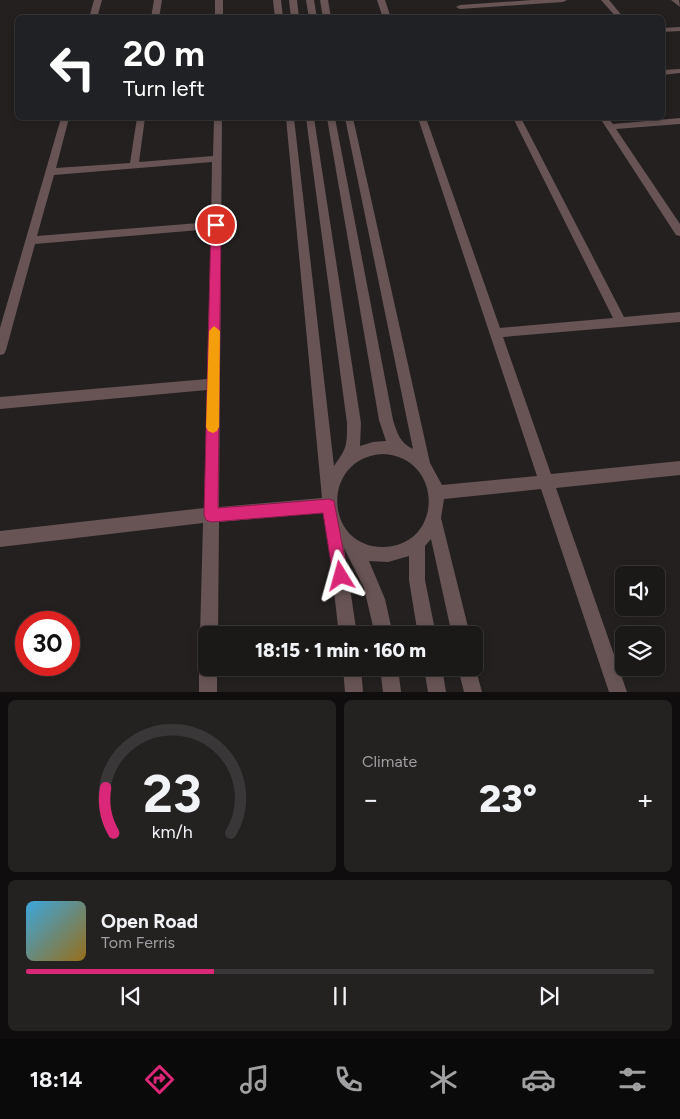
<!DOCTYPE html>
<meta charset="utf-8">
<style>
:root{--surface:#1b1818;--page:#242121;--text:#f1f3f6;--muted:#a0a0a2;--line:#393737;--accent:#db2777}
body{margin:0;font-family:Figtree,sans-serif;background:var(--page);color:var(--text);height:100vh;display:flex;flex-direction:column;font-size:19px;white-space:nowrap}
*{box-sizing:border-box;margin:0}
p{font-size:16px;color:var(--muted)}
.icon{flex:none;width:28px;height:28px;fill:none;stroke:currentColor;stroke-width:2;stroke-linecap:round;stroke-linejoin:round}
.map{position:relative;height:692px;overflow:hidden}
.sheet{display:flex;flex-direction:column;gap:8px;padding:8px;background:#0f0d0d;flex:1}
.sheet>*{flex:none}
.hud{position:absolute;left:15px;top:15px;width:650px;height:105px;border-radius:8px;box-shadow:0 2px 8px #0003,0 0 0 1px var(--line);background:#202124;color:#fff;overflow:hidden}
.tools{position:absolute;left:615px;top:566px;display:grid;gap:10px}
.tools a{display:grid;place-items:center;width:50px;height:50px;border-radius:8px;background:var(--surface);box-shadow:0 2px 8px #0003,0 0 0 1px var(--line);font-size:25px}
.speed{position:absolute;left:15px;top:611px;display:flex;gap:10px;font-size:25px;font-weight:700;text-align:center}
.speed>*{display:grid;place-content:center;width:65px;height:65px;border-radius:50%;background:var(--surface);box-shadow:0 2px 8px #0003,0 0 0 1px var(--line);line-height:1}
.speed .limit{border:8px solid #d22;background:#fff;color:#111}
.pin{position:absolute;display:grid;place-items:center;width:42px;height:42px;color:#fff;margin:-21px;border:2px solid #fff;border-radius:50%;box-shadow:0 1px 5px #0007}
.me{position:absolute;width:55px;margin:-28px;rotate:352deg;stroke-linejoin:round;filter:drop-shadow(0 0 4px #0008)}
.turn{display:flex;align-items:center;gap:18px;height:105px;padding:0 25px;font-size:22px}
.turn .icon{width:65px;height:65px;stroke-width:2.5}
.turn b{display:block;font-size:35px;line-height:42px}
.big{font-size:38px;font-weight:800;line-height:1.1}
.sheet .tile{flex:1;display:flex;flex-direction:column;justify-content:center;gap:8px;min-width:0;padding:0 18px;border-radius:8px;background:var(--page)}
.sheet .dial{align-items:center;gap:0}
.dial svg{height:130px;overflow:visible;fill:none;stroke:var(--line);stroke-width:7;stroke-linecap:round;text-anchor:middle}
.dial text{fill:var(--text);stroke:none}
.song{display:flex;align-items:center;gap:15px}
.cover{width:60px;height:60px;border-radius:8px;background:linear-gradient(135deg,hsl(200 70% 55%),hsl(40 70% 35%))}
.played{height:5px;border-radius:2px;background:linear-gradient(90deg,var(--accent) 30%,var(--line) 30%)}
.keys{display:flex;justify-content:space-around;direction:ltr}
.heat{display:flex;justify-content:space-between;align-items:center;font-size:28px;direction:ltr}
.sheet .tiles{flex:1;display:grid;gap:8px;grid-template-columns:1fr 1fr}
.tile:last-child{grid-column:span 2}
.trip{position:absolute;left:198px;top:626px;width:285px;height:50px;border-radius:8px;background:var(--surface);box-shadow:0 2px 8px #0003,0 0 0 1px var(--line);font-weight:800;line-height:50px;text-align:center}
.tabs{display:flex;height:80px;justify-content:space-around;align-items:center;background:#0b0a0a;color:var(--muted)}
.tabs .icon{width:35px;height:35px}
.tabs .selected{color:var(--accent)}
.tabs b{font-size:22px;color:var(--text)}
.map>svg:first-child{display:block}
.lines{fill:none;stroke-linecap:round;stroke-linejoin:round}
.minor{fill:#685455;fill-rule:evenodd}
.route{fill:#db2777;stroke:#8e194d}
.slow{fill:#f59e0b}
</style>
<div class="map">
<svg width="680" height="692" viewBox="0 0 680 692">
<rect width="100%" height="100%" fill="#242020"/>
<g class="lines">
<path class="minor" d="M94,0H102L97,18H89Z
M154,0H162L159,18H151Z
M215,0H223V18H215Z
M273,0H281L283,18H275Z
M289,0H297L299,18H291Z
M306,0H314L317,18H309Z
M320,0H328L331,18H323Z
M377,0H385L391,18H383Z
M532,0H567L563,2L460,9L456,7L460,5Z
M601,0H609L624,18H617Z
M671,0H679L680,7Z
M680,27V31L662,32V28Z
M680,69V73L662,75V70Z
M61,118H69L56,168L130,163L137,118H145L139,162L213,156L214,118H222L219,507L322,498L286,118H294L334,466C347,448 347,446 347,423L306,118H314L361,423L360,446L373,442L386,441L379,420L327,118H335L393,420C397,433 400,443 413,449L345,118H353L430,463L442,485L537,476L418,118H426L500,328L613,318L513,118H521L624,317L680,312V322L503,337L551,474L680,461V475L556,488L627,692H609L541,489L444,499L441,518L470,635H452L431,539L425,546V580L436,635H418L409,580V556L388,562L369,561L385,599L393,635H375L364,588L344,548L357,635H339L326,522L323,513L219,522L218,635H206V642L203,641L200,635L203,523L0,547V531L204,508L207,390L0,409V397L207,379L211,229L35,244L6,350L4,354L0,355V328ZM212,162L211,222L37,236L54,175ZM383,454C444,457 444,546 383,547C323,547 321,457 383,454Z
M600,118H608L613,124L680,118V124L616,129L680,224V236L676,235Z
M206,660V668H217V692H199V668L202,662Z
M474,663L482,692H464L458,668H474Z
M343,668H361L363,692H345Z
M380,668H398L401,692H383Z
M424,668H442L446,692H428Z"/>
</g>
<path class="route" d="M216,222L221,225L218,508L329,499L334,501L348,576L346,581L341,583L335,581L333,576L323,513L211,522L206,520L204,515L211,225Z"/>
<path class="slow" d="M214,326L220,331L219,427L217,431L213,433L208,431L206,427L209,331Z"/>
</svg>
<div class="tools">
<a><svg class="icon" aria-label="sound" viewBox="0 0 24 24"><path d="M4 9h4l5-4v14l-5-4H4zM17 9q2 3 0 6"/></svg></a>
<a><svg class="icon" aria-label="layers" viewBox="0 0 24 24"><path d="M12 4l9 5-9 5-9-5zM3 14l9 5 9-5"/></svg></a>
</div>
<div class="speed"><div class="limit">30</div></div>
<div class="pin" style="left:216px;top:225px;background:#d93025"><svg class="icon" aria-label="arrive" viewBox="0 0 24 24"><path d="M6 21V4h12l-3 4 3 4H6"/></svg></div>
<svg class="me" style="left:341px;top:576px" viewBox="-20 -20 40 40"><path d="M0-17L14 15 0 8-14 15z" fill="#db2777" stroke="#fff" stroke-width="4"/></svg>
<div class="trip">18:15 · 1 min · 160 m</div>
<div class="hud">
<div class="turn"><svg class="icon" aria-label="left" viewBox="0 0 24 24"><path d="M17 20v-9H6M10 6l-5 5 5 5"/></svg><div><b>20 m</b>Turn left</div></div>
</div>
</div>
<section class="sheet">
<div class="tiles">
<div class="tile dial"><svg viewBox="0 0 100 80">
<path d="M14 69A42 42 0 1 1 86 69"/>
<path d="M14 69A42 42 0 0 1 9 41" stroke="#db2777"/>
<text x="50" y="56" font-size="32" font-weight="700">23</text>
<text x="50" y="72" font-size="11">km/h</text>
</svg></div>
<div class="tile"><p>Climate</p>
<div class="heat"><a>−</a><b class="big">23°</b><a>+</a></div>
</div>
<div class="tile">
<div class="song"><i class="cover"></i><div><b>Open Road</b><p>Tom Ferris</p></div></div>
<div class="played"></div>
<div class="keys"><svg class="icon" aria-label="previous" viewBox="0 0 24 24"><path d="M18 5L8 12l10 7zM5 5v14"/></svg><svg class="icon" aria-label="pause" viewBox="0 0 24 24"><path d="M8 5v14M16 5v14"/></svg><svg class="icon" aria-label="next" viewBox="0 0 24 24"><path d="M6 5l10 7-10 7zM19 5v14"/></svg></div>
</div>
</div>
</section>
<nav class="tabs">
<b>18:14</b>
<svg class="icon selected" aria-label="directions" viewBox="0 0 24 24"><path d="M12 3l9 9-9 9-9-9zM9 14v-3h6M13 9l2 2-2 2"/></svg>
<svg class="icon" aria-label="music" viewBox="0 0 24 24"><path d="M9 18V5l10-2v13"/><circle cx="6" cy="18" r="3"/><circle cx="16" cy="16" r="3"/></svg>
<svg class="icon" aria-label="phone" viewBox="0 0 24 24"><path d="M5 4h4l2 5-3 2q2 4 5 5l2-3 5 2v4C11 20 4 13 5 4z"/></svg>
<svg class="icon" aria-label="climate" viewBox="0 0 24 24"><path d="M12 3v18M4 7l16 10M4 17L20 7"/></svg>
<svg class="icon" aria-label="car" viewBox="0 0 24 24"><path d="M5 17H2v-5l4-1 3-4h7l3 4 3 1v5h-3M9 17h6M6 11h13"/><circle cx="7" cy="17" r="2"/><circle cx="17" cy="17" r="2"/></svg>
<svg class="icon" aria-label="filters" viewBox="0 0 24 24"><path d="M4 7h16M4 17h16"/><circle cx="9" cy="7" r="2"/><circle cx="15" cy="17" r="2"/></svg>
</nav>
